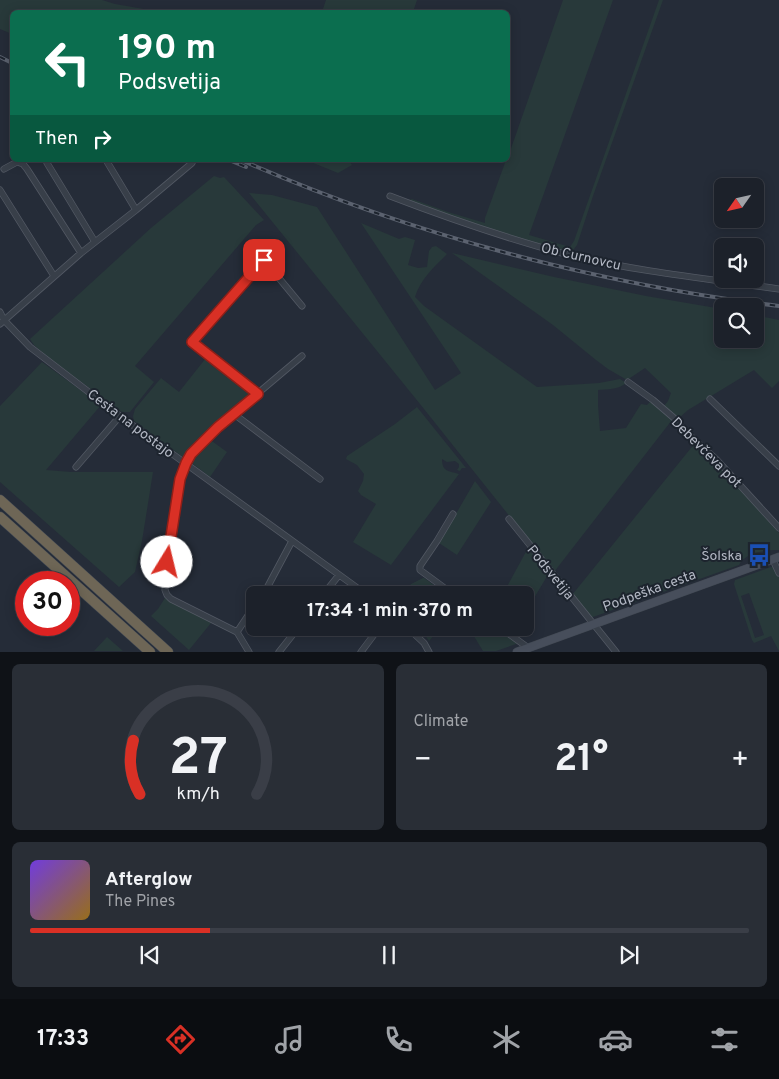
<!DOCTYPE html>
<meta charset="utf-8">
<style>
:root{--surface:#1c212a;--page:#292e36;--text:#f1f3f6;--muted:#a0a3a8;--line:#3a3e47;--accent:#d93025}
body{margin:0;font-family:Overpass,sans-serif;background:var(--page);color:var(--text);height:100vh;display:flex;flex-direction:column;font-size:19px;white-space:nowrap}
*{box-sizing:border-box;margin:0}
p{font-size:16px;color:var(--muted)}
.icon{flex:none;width:28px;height:28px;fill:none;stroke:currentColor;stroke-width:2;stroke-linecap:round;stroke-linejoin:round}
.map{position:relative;height:652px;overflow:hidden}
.panel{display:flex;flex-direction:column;gap:12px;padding:12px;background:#0f1217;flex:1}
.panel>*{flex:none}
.banner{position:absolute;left:10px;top:10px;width:500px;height:152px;border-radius:8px;box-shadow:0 2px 12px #0003,0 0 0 1px var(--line);background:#0b6e4f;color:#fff;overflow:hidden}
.needle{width:32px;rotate:236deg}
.controls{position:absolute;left:714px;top:178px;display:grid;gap:10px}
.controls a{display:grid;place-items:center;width:50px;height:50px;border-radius:8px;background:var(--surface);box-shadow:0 2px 12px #0003,0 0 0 1px var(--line);font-size:25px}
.speed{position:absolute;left:15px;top:571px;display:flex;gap:10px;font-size:25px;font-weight:700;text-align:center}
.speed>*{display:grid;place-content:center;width:65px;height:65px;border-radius:50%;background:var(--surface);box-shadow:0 2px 12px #0003,0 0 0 1px var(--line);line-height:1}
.speed .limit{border:8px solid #d22;background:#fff;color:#111}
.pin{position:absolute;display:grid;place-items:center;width:42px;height:42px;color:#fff;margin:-21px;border-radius:10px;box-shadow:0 2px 8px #0006}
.me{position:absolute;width:55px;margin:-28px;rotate:9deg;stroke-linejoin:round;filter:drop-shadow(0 0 4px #0008)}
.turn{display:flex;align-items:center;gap:18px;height:105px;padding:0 25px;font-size:22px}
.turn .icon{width:65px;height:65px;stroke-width:2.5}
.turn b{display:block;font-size:35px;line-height:42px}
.then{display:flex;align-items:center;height:48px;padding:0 25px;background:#0003;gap:10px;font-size:19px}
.big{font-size:38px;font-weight:700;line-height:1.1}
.panel .card{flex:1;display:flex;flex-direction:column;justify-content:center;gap:8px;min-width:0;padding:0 18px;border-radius:8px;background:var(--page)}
.panel .dial{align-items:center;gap:0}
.dial svg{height:130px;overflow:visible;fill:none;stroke:var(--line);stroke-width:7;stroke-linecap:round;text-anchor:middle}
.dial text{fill:var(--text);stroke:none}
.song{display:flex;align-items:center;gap:15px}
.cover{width:60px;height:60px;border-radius:8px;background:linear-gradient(135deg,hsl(260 70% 55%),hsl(40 70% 35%))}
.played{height:5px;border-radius:2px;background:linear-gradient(90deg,var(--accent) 25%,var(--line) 25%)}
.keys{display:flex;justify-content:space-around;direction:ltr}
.heat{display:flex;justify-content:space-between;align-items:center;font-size:28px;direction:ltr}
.panel .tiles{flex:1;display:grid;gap:12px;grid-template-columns:1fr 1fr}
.card:last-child{grid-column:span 2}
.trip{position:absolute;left:246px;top:586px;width:288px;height:50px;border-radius:8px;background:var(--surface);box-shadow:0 2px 12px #0003,0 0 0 1px var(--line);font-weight:700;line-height:50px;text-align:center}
.menu{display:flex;height:80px;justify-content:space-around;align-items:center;background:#0b0d11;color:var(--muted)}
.menu .icon{width:35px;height:35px}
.menu .selected{color:var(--accent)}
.menu b{font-size:22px;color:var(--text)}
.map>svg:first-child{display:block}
.green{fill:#28393a;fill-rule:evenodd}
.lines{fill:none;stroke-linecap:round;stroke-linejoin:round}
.minor-casing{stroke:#535964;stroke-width:7}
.secondary-casing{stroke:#414852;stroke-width:9}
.motorway-casing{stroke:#434954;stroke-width:11}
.minor{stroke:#383f49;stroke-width:5.5}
.secondary{stroke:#474e5b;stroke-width:8}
.motorway{stroke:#6e6656;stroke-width:10}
.rail-casing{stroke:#5b626f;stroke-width:4}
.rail{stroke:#1d242e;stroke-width:2;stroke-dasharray:5.5;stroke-linecap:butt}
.route-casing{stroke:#8d1f18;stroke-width:12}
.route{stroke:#d93025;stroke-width:9}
.labels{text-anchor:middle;stroke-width:4;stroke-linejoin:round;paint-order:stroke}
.street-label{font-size:14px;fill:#b4b9c5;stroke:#1d242e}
.poi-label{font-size:14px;fill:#b4b9c5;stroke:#1d242e;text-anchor:end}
</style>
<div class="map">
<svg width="779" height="652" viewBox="0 0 779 652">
<rect width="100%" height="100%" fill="#252c38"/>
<path class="green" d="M0,0H102L115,4L161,12H12V34L0,29Z
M326,0H417L413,12H322Z
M563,0H613L529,235L570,247L574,241L659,0H663L593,196L577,245L571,253L487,229L407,201L412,199L448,212L485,223V218L506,160H508V157Z
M306,160H343L345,163L349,161L352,165L338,173Z
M214,176L220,178L224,177L264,220L256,225L135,366L154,382L130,412H122L46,356L34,345L30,339L151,228Z
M249,193L272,195L317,207L435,390L461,373L361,223L399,239L405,237L415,240L408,265L418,268L427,267L429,251L432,247L436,246L447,254C434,267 420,280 415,297L424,306L537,387L599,383L620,379L626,383C618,390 607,389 598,390V405L600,431L626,428L641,404L647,405L651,401L672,420L554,572L420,404Z
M452,253L554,277L646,296L722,309V339H755V315L779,320V381L772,388L754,370L688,410L679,418L677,417L664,406L668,401L671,393L645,368L627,380L608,369L596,360L553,325Z
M206,358L253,393V395L183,457L134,421L133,416L135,409L161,378L179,392Z
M42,362L101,405L46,470L71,472H153L142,541L135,572L119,587L0,482V406Z
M417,407L466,468H462L460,471L457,470L459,467V464L455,461L447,462L442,459C442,472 449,471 459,474L391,565L353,542L376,504L361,495L358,491L363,481L364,474L357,465L346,459L347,456L395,424Z
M209,439L227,452L210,477L193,464L192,461C194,452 202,446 209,439Z
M696,444L716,462L779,533V550C766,550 746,552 739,565L593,617H590L572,595L691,448Z
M475,481L491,502L457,555L439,543Z
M528,548L549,573L528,608L525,605V595H513L504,592Z
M774,566L779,576V651L771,636L754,643L752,640L734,584L735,580ZM749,593L764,635L755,638L741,596Z
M423,578H424L448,595H404L411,584Z
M165,598L209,621L211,623L189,650L151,616L158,609Z
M416,628H440L429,641L425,635Z
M469,628H495L519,643L496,651H483Z
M107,637L123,651H94Z"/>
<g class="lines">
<defs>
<path id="minor" d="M106,160L136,210
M47,163L95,242
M4,169L17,162L23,164L27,169L81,253
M0,190L54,276
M390,196C450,219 511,240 573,256C641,272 710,279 779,289
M0,312L4,320L30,347L120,416L367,595
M0,324L81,253L136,210L192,163
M628,382L653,400L674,418L684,430L717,460L779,528
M257,394L302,356
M710,399L779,466
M234,414L320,479
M76,467L120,416
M453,514L437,541L420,566V570L454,595
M509,519L616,652
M773,560L779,573
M262,595L268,586L292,541
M323,595L339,575
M408,628L424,643L429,652
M501,628L527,647
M237,632L171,599L167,595L165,590L167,562L179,479C190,443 230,417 257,394L192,342L264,260L302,306
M237,632L255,605
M237,632L249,652
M279,652L298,628
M361,652L379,628"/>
<path id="secondary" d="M517,652L779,557"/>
<path id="motorway" d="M0,500L168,652
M0,517L150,652"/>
</defs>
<use href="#minor" class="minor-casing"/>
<use href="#secondary" class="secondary-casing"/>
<use href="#motorway" class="motorway-casing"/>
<use href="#minor" class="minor"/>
<use href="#secondary" class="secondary"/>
<use href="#motorway" class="motorway"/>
<defs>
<path id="rail" d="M0,57L12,63
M229,160L246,167
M241,160C409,234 597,284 779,306"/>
</defs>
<use href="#rail" class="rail-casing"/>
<use href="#rail" class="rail"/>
</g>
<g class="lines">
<defs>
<path id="route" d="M167,562L180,479L186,463L191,454L218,427L258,394L192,342L264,260"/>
</defs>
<use href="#route" class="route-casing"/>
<use href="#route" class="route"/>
</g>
<defs>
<symbol id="bus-bare" viewBox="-9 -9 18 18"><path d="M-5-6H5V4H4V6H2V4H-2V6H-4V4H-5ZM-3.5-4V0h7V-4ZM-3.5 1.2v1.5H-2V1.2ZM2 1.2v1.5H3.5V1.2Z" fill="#1a4fb4" stroke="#1d242e" stroke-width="2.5" paint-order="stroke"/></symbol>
</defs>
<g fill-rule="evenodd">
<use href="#bus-bare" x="743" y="539" width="32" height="32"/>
</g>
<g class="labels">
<g class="street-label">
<text transform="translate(581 256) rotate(13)" y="5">Ob Curnovcu</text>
<text transform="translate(131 423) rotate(37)" y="5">Cesta na postajo</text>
<text transform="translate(707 452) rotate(45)" y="5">Debevčeva pot</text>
<text transform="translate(551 572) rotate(51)" y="5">Podsvetija</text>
<text transform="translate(649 590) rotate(-20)" y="5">Podpeška cesta</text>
</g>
<g class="poi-label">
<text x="742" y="560">Šolska</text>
</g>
</g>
</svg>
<div class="controls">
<a><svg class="needle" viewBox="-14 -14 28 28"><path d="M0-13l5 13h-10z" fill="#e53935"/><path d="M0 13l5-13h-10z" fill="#a0a3a8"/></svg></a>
<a><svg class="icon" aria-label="sound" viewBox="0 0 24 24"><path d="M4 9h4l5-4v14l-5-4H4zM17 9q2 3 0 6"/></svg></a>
<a><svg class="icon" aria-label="search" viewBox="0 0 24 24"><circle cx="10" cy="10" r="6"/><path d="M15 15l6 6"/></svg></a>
</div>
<div class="speed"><div class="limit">30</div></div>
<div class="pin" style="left:264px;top:260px;background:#d93025"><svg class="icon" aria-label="arrive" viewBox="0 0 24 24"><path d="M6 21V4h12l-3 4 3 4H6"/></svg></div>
<svg class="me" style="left:167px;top:562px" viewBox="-20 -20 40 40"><circle r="19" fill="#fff"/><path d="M0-13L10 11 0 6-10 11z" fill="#d93025"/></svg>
<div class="trip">17:34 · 1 min · 370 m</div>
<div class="banner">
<div class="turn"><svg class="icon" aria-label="left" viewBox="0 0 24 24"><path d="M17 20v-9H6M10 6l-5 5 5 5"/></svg><div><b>190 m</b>Podsvetija</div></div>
<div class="then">Then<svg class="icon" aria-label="right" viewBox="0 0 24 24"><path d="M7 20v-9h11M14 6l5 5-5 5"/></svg></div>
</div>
</div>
<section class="panel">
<div class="tiles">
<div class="card dial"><svg viewBox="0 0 100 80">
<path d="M14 69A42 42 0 1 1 86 69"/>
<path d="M14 69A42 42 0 0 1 10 36" stroke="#d93025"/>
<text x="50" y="56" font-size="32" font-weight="700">27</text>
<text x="50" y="72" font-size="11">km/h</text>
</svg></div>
<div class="card"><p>Climate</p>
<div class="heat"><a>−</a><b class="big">21°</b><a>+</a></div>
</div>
<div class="card">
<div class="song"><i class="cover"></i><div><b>Afterglow</b><p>The Pines</p></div></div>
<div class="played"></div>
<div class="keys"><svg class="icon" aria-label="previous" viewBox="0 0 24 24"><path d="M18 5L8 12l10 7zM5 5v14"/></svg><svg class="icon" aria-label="pause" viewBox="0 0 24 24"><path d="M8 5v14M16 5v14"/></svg><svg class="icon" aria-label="next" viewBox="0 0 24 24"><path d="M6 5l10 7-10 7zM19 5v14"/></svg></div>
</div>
</div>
</section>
<nav class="menu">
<b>17:33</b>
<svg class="icon selected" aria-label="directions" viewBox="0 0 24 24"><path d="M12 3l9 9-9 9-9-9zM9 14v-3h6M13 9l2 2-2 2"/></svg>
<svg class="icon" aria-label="music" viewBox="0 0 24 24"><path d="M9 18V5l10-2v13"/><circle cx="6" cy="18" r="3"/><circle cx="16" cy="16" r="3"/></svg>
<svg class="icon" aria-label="phone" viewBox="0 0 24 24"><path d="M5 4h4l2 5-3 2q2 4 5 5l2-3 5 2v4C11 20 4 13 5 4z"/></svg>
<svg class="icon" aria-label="climate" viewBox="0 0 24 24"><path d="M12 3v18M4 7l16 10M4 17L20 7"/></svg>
<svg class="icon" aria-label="car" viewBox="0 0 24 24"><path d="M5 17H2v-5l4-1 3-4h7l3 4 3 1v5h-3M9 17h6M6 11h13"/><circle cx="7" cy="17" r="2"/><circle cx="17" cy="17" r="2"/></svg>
<svg class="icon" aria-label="filters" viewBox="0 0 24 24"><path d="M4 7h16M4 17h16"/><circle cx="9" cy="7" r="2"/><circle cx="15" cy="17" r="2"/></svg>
</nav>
